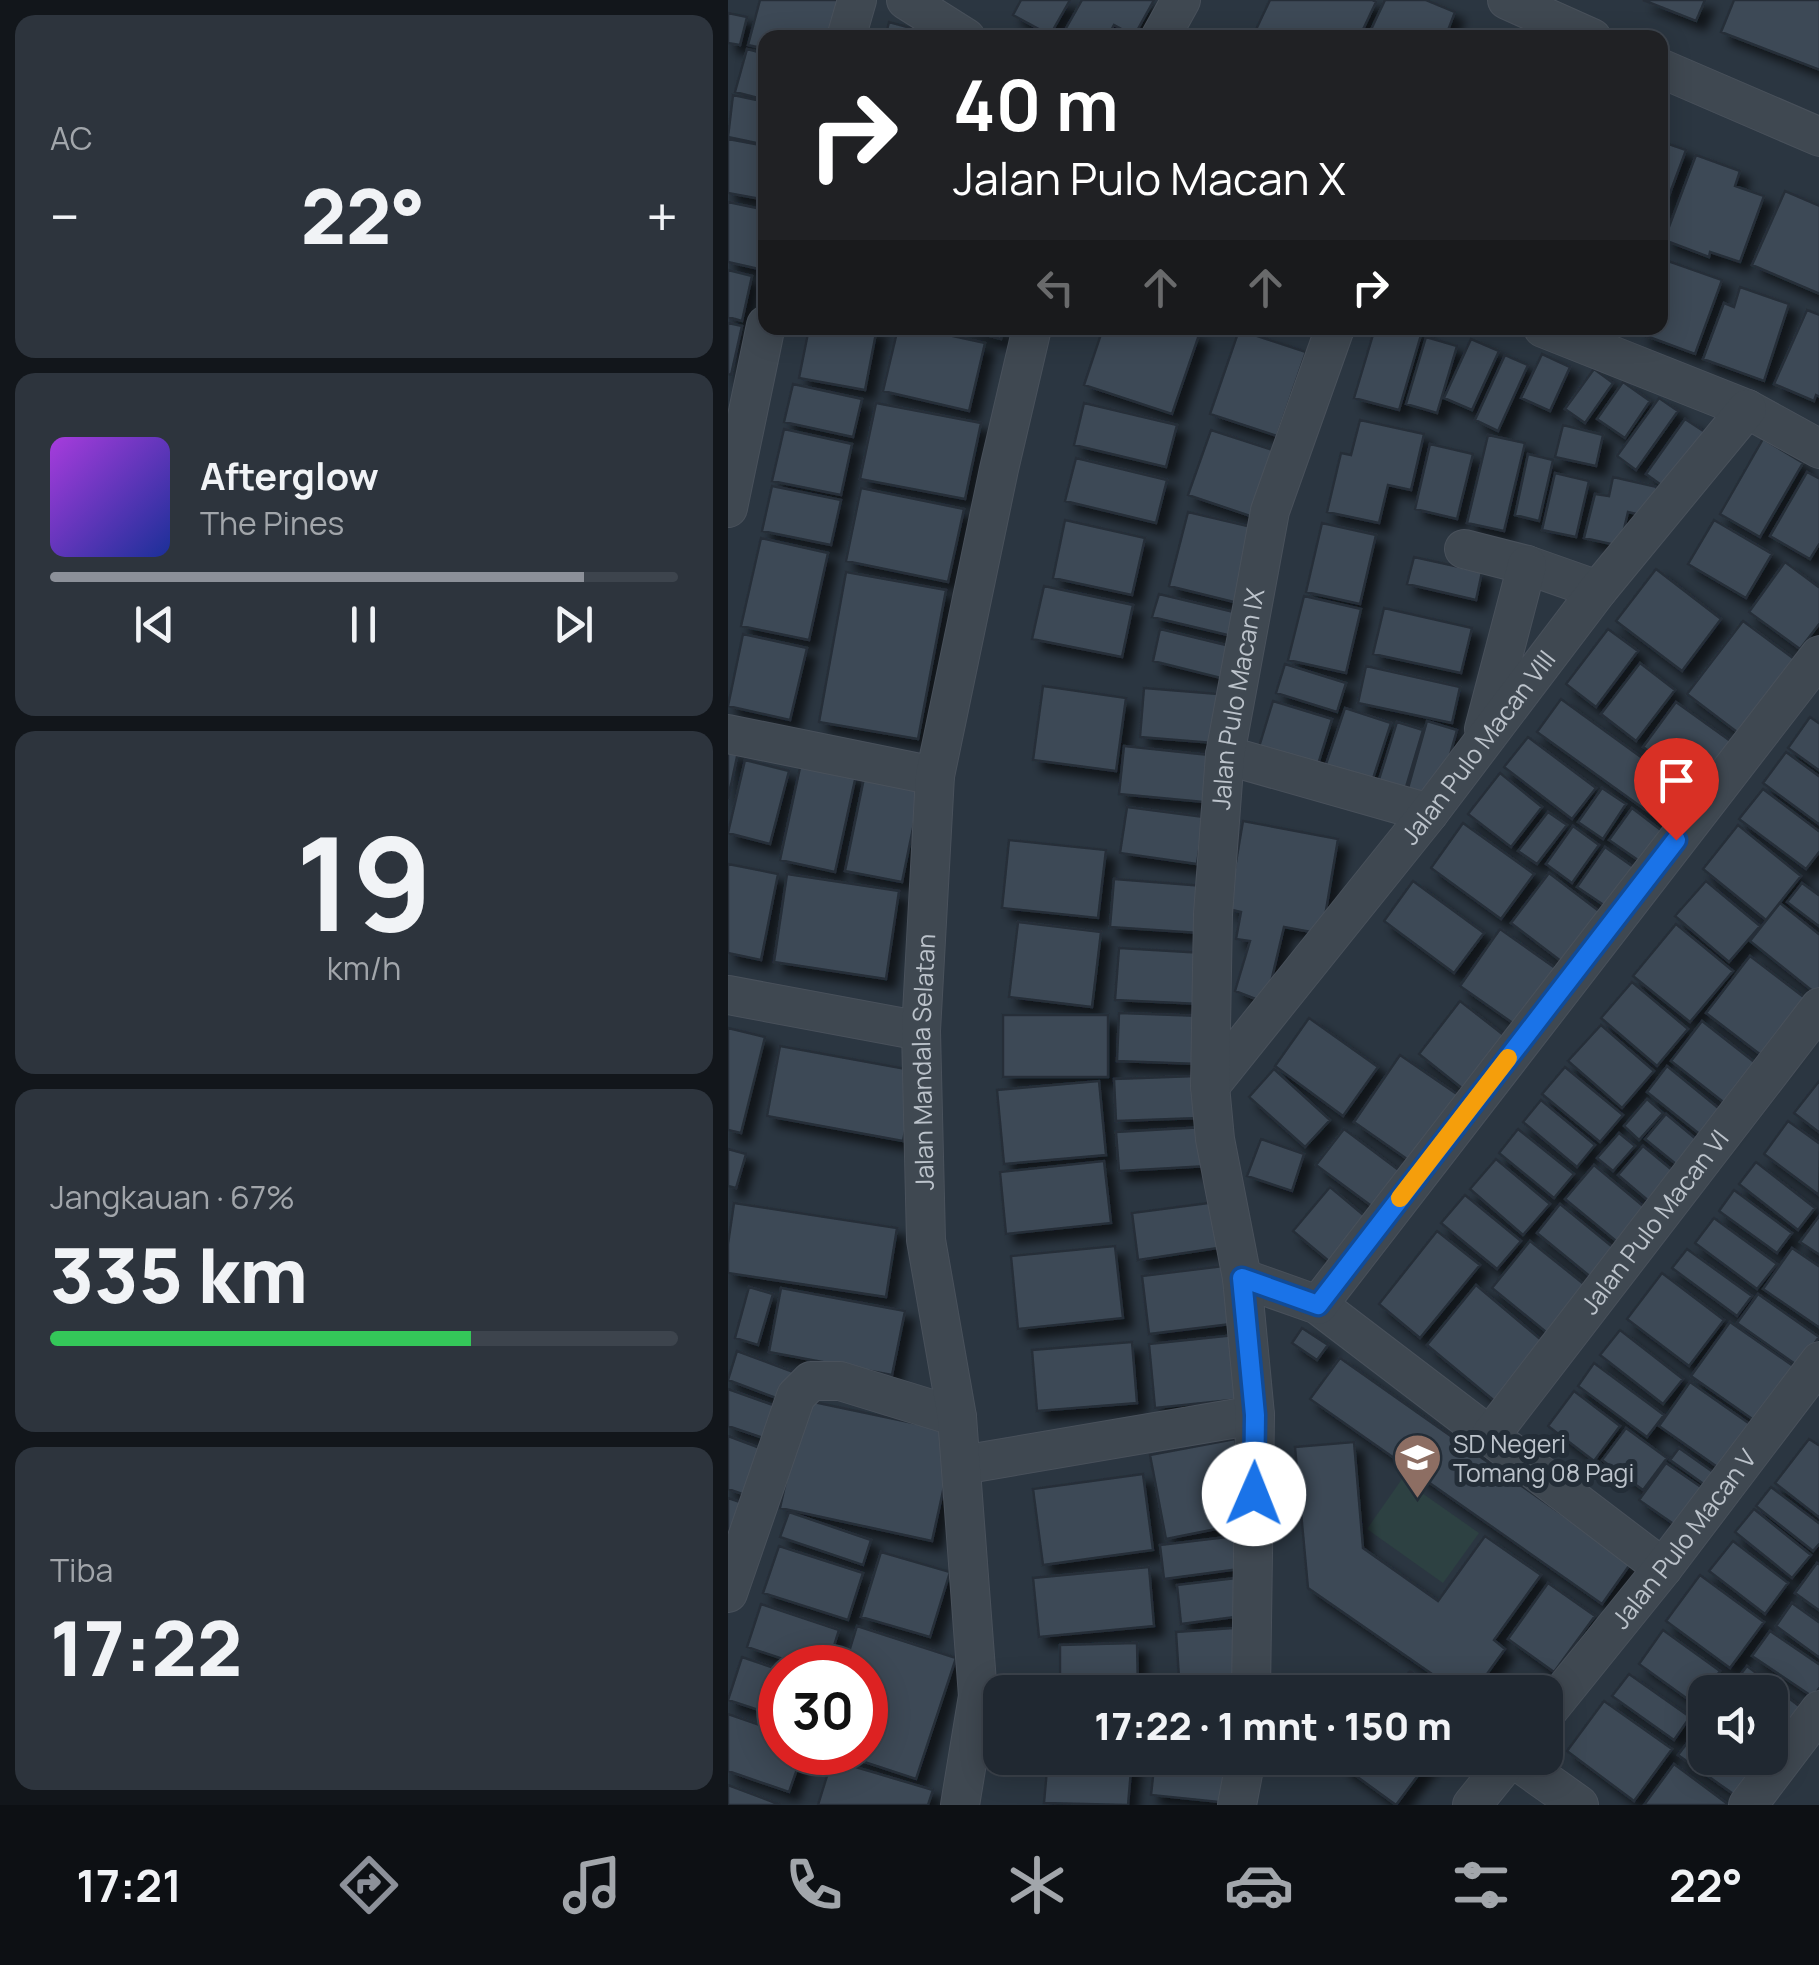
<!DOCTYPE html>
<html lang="id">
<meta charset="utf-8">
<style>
:root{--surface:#202831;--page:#2d343d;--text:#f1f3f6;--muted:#a2a6ab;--line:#3d444d;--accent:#8c9099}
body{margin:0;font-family:Manrope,sans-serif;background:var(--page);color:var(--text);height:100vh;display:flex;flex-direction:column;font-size:38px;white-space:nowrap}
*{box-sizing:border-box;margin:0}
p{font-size:32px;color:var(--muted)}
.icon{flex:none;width:55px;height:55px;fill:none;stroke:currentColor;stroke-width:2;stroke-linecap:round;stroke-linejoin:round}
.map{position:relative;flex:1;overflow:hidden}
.side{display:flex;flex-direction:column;gap:15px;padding:15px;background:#12161b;width:728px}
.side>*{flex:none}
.guide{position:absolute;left:30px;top:30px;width:910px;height:305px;border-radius:20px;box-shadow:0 5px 25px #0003,0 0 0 2px var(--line);background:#202124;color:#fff;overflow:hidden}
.tools{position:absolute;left:960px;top:1675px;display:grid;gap:20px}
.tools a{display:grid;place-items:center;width:100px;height:100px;border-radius:20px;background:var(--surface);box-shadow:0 5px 25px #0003,0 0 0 2px var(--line);font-size:50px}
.speed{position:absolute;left:30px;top:1645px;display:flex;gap:20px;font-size:50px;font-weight:700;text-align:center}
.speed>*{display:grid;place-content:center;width:130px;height:130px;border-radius:50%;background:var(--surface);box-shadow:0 5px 25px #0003,0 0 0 2px var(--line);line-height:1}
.speed .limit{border:15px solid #d22;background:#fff;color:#111}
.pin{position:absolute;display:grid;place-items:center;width:85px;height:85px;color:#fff;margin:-102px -42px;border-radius:50% 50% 50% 0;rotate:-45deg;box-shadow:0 0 10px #0007}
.pin .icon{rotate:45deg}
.me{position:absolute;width:110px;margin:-55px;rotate:1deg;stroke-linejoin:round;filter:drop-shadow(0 0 8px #0008)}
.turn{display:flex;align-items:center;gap:35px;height:210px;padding:0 30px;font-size:45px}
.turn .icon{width:130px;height:130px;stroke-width:2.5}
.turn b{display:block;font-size:70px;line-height:85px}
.lanes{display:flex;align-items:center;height:95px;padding:0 30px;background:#0003;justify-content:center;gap:50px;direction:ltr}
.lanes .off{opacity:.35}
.big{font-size:75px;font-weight:800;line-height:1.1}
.side .card{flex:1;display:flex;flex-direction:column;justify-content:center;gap:15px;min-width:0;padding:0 35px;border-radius:20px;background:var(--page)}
.side .dial{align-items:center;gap:0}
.dial b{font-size:130px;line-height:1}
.song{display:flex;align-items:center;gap:30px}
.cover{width:120px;height:120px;border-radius:15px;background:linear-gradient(135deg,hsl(280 70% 55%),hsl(230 70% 35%))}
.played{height:10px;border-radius:5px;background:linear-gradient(90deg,var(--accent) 85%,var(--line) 85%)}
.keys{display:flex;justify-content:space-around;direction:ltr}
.heat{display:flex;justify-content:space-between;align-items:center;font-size:55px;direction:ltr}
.charge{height:15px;border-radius:8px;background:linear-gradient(90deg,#34c759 67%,var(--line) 0)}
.trip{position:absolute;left:255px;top:1675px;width:580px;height:100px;border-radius:20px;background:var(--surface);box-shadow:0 5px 25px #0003,0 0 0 2px var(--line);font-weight:800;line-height:100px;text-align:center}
.dock{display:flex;height:160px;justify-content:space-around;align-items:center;background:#0d1014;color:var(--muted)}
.dock .icon{width:70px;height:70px}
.dock .current{color:var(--accent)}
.dock b{font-size:45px;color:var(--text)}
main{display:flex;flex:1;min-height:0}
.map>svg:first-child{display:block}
.green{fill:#2d4142}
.building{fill:#3e4a57;stroke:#262f39;stroke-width:2.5;filter:url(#shadow)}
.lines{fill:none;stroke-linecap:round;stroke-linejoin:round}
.street-casing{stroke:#49515b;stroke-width:40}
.street{stroke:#3f4851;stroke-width:38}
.route-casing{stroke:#114b97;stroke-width:25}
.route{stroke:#1a73e8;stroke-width:18}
.slow{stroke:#f59e0b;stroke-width:18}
.labels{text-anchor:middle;stroke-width:10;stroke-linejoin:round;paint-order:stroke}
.street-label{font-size:25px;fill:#bcc3cb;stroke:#232d37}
.poi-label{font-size:25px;fill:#bcc3cb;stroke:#232d37;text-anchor:start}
</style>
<main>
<section class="side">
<div class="card"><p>AC</p>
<div class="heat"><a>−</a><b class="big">22°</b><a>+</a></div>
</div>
<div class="card">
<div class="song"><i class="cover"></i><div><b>Afterglow</b><p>The Pines</p></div></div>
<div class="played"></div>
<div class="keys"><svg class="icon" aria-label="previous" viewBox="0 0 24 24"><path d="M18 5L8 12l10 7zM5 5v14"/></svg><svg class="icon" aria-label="pause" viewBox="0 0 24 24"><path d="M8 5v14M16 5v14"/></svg><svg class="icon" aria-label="next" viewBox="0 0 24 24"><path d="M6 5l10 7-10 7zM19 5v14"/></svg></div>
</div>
<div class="card dial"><b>19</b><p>km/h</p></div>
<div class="card"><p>Jangkauan · 67%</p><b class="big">335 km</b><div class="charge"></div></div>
<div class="card"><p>Tiba</p><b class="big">17:22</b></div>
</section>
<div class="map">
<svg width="1092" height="1805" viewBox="0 0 1092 1805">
<defs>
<filter id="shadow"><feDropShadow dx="9" dy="9" stdDeviation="5" flood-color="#0009"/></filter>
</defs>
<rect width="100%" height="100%" fill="#2b3641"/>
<path class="green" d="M674,1479L751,1533L715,1583L639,1529Z"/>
<path class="building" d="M32,0H119L109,38H38V49L20,45Z
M293,0H342L322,35L285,15Z
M354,0H426L406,36L386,25L379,38H350L337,30Z
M542,0H644L648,2L631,38H524Z
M657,0H698L727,12L717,38H639Z
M915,0H977L968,21Z
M1006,0H1092V70L993,32Z
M0,13L19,17L12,45L0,43Z
M161,22L219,38H157Z
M19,49L38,54V100L7,92Z
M5,95L38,102V145L0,137Z
M0,139L38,146V200L0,193Z
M932,141L958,150L932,220Z
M968,155L1012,171L1007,186L1036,196L1012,262L982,252L981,257L936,240Z
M1057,191L1092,206V294L1024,265Z
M0,202L38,210V242L31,269L0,262Z
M940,261L994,280L967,354L913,334L916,328H932V282Z
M0,270L24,276L14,321L0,317Z
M1012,287L1061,304L1036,381L975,359L996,303L1006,307Z
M1079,310L1092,315V397L1088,395L1086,401L1046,384Z
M0,323L14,326L3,375L0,374Z
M81,328H149L137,390L71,378Z
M170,328H188L257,343L241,411L155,391Z
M231,328H276L273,339Z
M375,328H450L471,335L444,414L356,385Z
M647,328H695L671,410L626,398Z
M511,330L578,352L549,436L482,414Z
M698,337L729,346L709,413L678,404Z
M743,339L771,351L744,410L716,398Z
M814,354L842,367L822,411L793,398Z
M777,355L800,365L770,431L747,420Z
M866,369L885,383L857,423L837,409Z
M895,382L922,401L897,438L869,419Z
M65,384L134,399L125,437L56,422Z
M931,398L950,411L908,470L889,456Z
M148,403L253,423L237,499L132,479Z
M356,403L449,425L438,467L346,445Z
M957,419L983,436L943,492L918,474Z
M632,420L696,434L683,490L660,485L651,523L599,512L613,453L623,455Z
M835,425L875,435L868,466L827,457Z
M56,429L124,444L113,495L44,481Z
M483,430L551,452L528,518L460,495Z
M760,435L797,443L776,531L739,523Z
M1035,439L1075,463L1032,537L992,514Z
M702,444L745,454L729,519L687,509Z
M800,454L825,460L811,521L787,515Z
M348,458L439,480L428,523L337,501Z
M1079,472L1092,479V543L1082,559L1042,536Z
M827,473L861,481L848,537L814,530Z
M885,477L929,487L922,517L900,512L892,546L856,538L867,494L881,496Z
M44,486L113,500L103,545L34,531Z
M133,488L236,509L220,582L118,561Z
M460,512L528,528L510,603L441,586Z
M337,520L417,538L404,595L325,578Z
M986,520L1044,554L1018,598L960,564Z
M594,523L648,535L632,604L578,592Z
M33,538L100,553L81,640L13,626Z
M686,557L754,572L748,600L679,584Z
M1057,562L1092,588V623L1072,649L1021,612Z
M928,569L993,619L954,671L888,621Z
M118,572L218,590L190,739L91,722Z
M316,586L405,605L394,657L304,639Z
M431,594L514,614L508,637L424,617Z
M576,596L633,609L618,673L560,660Z
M656,608L744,628L733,673L645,654Z
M1015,621L1069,661L1013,735L959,694Z
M432,629L510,648L501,680L425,661Z
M880,629L910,651L868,707L838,684Z
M15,634L79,648L62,720L0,706Z
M912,663L947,690L908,741L873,714Z
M557,664L618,683L609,712L548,693Z
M638,666L732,687L724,723L630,703Z
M315,686L398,698L388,771L305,760Z
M416,688L490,694L486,743L412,737Z
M833,699L968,797L944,829L809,732Z
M545,701L604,719L587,774L528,757Z
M948,702L1008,745L975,790L915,747Z
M617,708L663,723L641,791L594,776Z
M1082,717L1092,724V771L1060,748Z
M699,721L729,730L709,801L679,792Z
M669,722L695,730L675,797L648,789Z
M800,737L868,788L844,819L776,767Z
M396,746L481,755L476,802L391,794Z
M0,750L10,752L0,799Z
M1058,752L1092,777V825L1035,783Z
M17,760L61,771L42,844L0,833Z
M73,763L128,775L107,872L52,860Z
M772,773L814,807L783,847L740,814Z
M136,778L193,789L174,882L117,871Z
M874,788L898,804L875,839L850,822Z
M1035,789L1092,832V851L1078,869L1011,819Z
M399,807L476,817L469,864L392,853Z
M904,808L942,837L920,867L881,840Z
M820,812L839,825L809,864L790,851Z
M515,821L610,839L594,934L556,927L538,1003L507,991L522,941L508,939L513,912L500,909Z
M735,823L806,874L773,919L703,868Z
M1010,825L1073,876L1038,920L975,869Z
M845,826L871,845L844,883L818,864Z
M281,840L378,850L370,918L274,908Z
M877,847L914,873L886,912L849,887Z
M0,864L50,874L33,960L0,953Z
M821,873L880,918L842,968L783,923Z
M59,874L171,891L158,979L46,962Z
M386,879L476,886L472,933L382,927Z
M685,881L756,933L726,973L656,921Z
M978,881L1032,926L1001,962L947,916Z
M1074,883L1092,896V927L1059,902Z
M1052,903L1092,935V997L1022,941Z
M290,922L373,932L364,1007L281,997Z
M948,924L1005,971L962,1022L905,976Z
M772,929L830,970L789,1026L732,986Z
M391,948L476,953L473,1004L387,1000Z
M1022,956L1090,1008L1046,1065L978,1013Z
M904,982L960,1029L929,1066L873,1018Z
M732,1001L782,1040L740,1093L691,1054Z
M391,1013L474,1016L472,1064L389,1061Z
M275,1015H380V1077H275Z
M581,1018L650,1067L615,1116L547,1066Z
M974,1021L1039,1072L1008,1112L943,1061Z
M873,1025L926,1071L894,1108L840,1061Z
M0,1028L37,1037L13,1133L0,1130Z
M52,1046L189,1071L175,1141L39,1116Z
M672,1055L736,1099L689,1166L626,1122Z
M939,1066L1005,1120L984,1144L919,1092Z
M837,1067L895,1115L872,1142L814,1094Z
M546,1069L602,1120L577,1147L521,1097Z
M469,1076L471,1118L388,1121L386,1079Z
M1092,1080V1133L1066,1113Z
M371,1081L378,1155L276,1164L269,1090Z
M919,1099L935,1113L911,1140L896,1126Z
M813,1100L867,1145L849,1167L795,1122Z
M938,1114L980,1149L959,1173L917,1139Z
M1060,1121L1092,1144L1091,1195L1036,1154Z
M478,1127L480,1166L391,1171L388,1132Z
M616,1129L680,1177L653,1213L588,1165Z
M790,1129L846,1174L826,1198L771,1153Z
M891,1133L907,1146L885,1171L869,1158Z
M533,1139L576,1154L564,1191L519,1176Z
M915,1146L955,1179L929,1208L890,1175Z
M0,1149L18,1154L8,1188L0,1186Z
M768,1159L822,1204L795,1235L742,1189Z
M376,1161L383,1223L278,1234L272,1172Z
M1028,1162L1087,1208L1070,1230L1011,1184Z
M866,1165L921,1211L893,1245L837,1199Z
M602,1187L639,1218L602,1262L565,1231Z
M1006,1190L1064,1233L1049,1253L991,1211Z
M737,1195L793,1241L769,1269L713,1223Z
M496,1201L503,1246L410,1260L404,1213Z
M6,1203L169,1228L158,1297L0,1273V1244Z
M832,1204L887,1249L864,1278L809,1233Z
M1092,1215V1255L1072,1242Z
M986,1218L1049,1264L1029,1289L967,1243Z
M709,1231L752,1265L692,1338L651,1304Z
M802,1241L862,1289L823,1336L764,1288Z
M387,1246L395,1318L290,1329L283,1256Z
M1064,1248L1092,1267V1328L1035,1289Z
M959,1249L1024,1296L1009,1316L944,1268Z
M504,1265L511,1323L421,1334L414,1276Z
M934,1273L996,1320L961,1366L899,1319Z
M748,1285L824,1349L775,1408L699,1345Z
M21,1287L45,1294L30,1345L7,1338Z
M53,1288L177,1311L164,1375L41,1352Z
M1030,1294L1091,1337L1070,1366L1009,1323Z
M1002,1322L1068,1368L1030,1423L963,1376Z
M574,1328L600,1345L589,1360L564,1343Z
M892,1330L955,1379L935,1404L872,1355Z
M507,1335L513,1399L427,1408L421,1344Z
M404,1342L409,1403L309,1411L304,1350Z
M9,1351L68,1373L56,1401L0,1380Z
M612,1358L903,1563L874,1604L582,1399Z
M866,1363L936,1415L919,1437L850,1386Z
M962,1382L1029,1429L998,1473L931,1426Z
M0,1389L56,1409L44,1441L0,1426Z
M846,1391L892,1426L866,1461L820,1426Z
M76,1400L228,1432L204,1541L52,1508Z
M898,1428L939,1458L915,1490L874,1460Z
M0,1436L40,1451L23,1497L0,1489Z
M507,1439L523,1522L438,1539L422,1455Z
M1081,1439L1092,1446V1518L1047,1483Z
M626,1442L635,1548L710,1601L757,1536L813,1575L766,1640L777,1649L746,1692H730L580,1588L567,1447Z
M951,1448L992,1477L984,1490L942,1460Z
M938,1463L986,1496L960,1534L911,1500Z
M415,1474L425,1550L315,1565L305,1489Z
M1043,1487L1092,1524V1543L1085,1551L1028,1506Z
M0,1498L21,1505L0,1555Z
M1026,1509L1083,1555L1064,1578L1007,1532Z
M61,1512L143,1540L135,1565L52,1537Z
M516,1535L519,1568L436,1579L432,1545Z
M1005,1541L1060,1583L1037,1614L981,1571Z
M51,1546L135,1573L120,1620L35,1593Z
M153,1552L222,1572L202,1637L133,1617Z
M1089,1563L1092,1565V1611L1067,1593Z
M421,1567L426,1626L311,1637L305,1578Z
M972,1575L1036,1622L1002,1668L938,1621Z
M517,1577L522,1615L453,1624L449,1585Z
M820,1583L867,1616L826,1672L780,1639Z
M1064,1603L1092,1623V1658L1048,1626Z
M33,1604L111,1630L99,1668H82L19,1647Z
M129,1626L228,1658L188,1779L106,1752H138V1668H116Z
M520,1627L523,1673L451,1678L448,1632Z
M935,1630L992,1671L968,1705L911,1664Z
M1042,1631L1092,1665V1687L1085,1697L1024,1656Z
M409,1643L410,1692H332V1645Z
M14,1657L52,1670V1717L0,1700Z
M1019,1666L1075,1709L1059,1730L1042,1717V1692H1010L1003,1687Z
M682,1671L712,1692H667Z
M901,1674L962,1717L946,1740L884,1696Z
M876,1701L944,1749L906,1801L839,1751Z
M0,1714L52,1732V1752H75L61,1792L0,1771Z
M971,1727L978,1732V1758H1014L1032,1770L1011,1798L950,1755Z
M320,1758H404L400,1805L316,1803Z
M427,1758H507L501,1803L423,1795Z
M619,1758H703L668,1805L613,1765Z
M104,1760L205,1790L200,1805H90Z
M946,1764L1001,1805H916Z
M0,1785L53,1805H0Z"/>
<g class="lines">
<defs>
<g id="street">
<path d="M178,0L238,38"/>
<path d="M779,0L864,38"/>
<path d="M118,38L129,0"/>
<path d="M432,38L453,0"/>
<path d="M932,68L1092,137"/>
<path d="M815,328L1019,409L1092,449"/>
<path d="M0,508L38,325"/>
<path d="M736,549L799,565L870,590"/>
<path d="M756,729L799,565"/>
<path d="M0,734L207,776"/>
<path d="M497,755L701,813"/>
<path d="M0,995L193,1031"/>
<path id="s1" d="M482,1086L701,813L870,590L1019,409"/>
<path d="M514,1278L590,1305L935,1568"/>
<path d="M590,1305L1092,655"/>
<path id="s2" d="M762,1436L1092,1007"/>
<path d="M234,1465L527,1415"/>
<path d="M0,1593L68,1396L83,1381H112L229,1417"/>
<path id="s3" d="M523,1692L527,1415L514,1278L487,1139L482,1086L485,914L497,755L542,511L607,328"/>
<path id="s4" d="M818,1713L935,1568L1092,1361"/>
<path d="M785,1758L851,1805"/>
<path id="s5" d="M232,1805L250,1696L229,1417L198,1240L193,1031L207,776L271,469L304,328"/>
<path d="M509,1805L518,1758"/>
<path d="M744,1805L782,1758"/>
<path d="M1020,1805L1092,1710"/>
</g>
</defs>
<use href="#street" class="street-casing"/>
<use href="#street" class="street"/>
</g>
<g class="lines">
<defs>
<path id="route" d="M526,1494L527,1415L514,1278L590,1305L948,840"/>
</defs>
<use href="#route" class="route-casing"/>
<use href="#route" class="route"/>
<path class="slow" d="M672,1198L780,1058"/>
</g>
<defs>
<symbol id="school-pin" viewBox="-11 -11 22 30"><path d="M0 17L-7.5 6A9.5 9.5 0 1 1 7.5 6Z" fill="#8d6e63" stroke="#232d37"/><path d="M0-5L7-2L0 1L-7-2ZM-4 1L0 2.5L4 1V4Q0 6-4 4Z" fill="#fff"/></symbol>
</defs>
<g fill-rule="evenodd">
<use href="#school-pin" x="662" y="1430" width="55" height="75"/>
</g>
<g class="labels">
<g class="street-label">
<text dy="9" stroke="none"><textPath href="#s3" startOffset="998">Jalan Pulo Macan IX</textPath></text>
<text dy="9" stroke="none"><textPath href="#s1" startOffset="432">Jalan Pulo Macan VIII</textPath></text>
<text dy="9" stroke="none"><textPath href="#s5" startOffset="748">Jalan Mandala Selatan</textPath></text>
<text dy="9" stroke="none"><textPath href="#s2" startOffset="270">Jalan Pulo Macan VI</textPath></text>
<text dy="9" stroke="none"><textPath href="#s4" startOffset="222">Jalan Pulo Macan V</textPath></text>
</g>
<g class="poi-label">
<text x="725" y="1453">SD Negeri<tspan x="725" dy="29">Tomang 08 Pagi</tspan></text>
</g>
</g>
</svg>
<div class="tools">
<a><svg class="icon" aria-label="sound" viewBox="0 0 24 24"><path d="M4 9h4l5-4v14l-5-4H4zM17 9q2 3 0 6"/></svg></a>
</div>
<div class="speed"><div class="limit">30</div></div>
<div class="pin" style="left:948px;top:840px;background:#d93025"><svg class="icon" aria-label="arrive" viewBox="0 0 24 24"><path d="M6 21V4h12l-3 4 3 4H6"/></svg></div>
<svg class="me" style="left:526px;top:1494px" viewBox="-20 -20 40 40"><circle r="19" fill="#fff"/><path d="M0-13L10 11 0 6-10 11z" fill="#1a73e8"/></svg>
<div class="trip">17:22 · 1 mnt · 150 m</div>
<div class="guide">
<div class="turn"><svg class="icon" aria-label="right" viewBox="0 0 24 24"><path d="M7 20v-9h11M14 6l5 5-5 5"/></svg><div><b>40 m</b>Jalan Pulo Macan X</div></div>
<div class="lanes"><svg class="icon off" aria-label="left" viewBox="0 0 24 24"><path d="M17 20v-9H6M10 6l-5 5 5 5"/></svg><svg class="icon off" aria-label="ahead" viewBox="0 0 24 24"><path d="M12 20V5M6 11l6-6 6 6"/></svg><svg class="icon off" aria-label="ahead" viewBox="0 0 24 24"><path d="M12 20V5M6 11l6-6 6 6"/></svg><svg class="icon" aria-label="right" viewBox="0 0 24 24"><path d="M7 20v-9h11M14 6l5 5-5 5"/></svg></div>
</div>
</div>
</main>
<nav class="dock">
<b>17:21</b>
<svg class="icon current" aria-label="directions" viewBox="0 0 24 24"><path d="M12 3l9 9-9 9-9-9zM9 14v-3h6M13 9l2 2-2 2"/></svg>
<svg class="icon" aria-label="music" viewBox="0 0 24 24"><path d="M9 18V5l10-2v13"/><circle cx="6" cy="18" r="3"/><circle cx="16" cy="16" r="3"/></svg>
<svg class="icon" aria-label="phone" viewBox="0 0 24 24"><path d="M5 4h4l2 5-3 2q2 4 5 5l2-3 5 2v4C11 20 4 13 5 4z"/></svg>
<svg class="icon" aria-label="climate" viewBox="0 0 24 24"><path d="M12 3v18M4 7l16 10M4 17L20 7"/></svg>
<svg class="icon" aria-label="car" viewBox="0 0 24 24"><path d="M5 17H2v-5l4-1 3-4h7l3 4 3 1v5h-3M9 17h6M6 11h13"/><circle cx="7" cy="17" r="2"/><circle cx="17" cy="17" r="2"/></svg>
<svg class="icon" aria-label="filters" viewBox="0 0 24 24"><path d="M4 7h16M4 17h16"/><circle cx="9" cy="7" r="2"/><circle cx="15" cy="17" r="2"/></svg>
<b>22°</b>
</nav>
